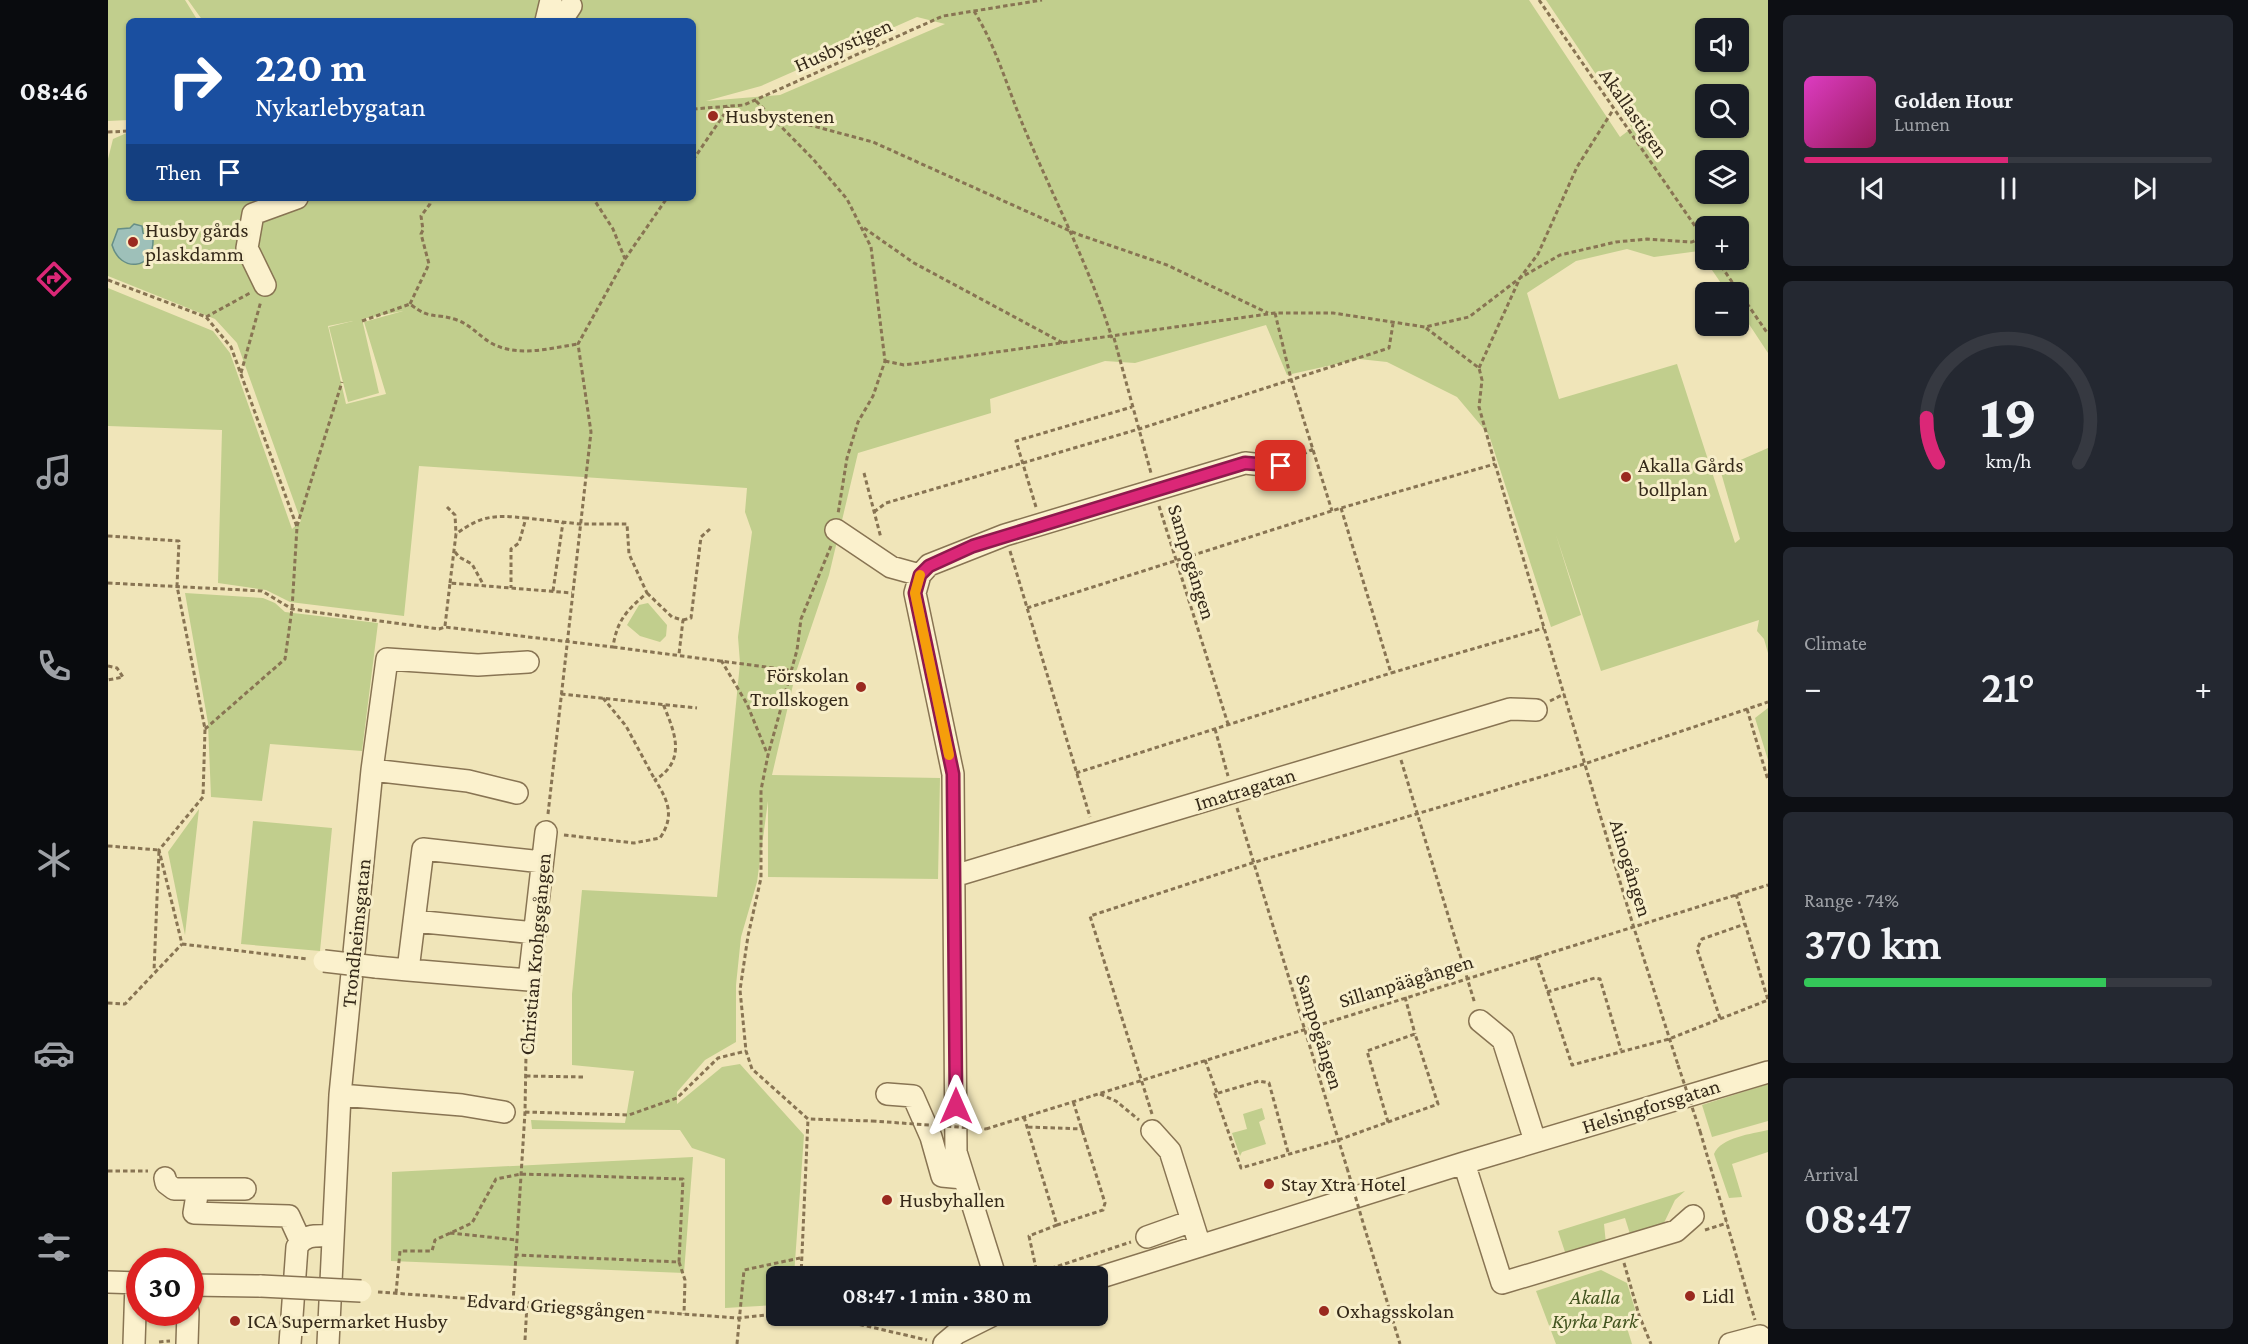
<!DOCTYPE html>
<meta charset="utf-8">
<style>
:root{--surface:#171b24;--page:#242831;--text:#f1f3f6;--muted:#9ea1a6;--line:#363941;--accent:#db2777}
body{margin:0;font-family:"Crimson Pro",serif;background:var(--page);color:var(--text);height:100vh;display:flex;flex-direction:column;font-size:22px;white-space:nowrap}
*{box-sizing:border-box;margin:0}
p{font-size:20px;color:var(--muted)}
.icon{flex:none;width:33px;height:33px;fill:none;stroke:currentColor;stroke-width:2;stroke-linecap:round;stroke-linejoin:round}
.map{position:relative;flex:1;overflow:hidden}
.side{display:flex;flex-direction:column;gap:15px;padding:15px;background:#0d0f14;width:480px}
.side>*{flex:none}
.top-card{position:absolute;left:18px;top:18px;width:570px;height:183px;border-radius:9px;box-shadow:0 2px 4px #0004;background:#1a4fa0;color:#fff;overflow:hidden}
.buttons{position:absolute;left:1587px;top:18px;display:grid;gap:12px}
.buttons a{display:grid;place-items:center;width:54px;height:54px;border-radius:9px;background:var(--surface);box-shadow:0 2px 4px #0004;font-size:30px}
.speed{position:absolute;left:18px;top:1248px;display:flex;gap:12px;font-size:30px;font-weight:700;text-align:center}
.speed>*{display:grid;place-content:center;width:78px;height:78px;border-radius:50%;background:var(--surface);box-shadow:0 2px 4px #0004;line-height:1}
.speed .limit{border:9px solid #d22;background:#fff;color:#111}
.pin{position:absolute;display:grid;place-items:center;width:51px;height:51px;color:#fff;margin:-26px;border-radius:12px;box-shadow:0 3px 9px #0006}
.me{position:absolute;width:66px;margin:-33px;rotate:0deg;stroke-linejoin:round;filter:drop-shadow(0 0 4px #0008)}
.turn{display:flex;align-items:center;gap:21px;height:126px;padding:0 30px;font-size:27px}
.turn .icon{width:78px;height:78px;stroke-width:2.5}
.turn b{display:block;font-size:42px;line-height:51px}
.then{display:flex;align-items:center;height:57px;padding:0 30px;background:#0003;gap:12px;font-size:22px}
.big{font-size:45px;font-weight:600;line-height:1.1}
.side .tile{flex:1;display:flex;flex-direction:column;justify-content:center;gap:9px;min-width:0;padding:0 21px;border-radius:9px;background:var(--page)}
.side .dial{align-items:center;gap:0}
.dial svg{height:156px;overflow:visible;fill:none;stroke:var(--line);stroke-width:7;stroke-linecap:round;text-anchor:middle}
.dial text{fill:var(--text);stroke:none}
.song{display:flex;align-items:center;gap:18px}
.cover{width:72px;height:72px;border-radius:9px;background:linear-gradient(135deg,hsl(310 70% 55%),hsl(330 70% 35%))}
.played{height:6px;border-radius:3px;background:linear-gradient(90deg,var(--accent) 50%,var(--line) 50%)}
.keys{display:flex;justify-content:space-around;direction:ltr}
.heat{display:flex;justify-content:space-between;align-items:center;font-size:33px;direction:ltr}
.charge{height:9px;border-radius:4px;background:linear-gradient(90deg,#34c759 74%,var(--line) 0)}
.trip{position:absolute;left:658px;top:1266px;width:342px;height:60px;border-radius:9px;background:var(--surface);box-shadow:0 2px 4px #0004;font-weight:600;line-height:60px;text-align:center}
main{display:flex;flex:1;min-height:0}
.dock{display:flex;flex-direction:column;width:108px;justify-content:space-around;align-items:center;background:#090b0e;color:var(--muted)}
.dock .icon{width:42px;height:42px}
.dock .selected{color:var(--accent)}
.dock b{font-size:27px;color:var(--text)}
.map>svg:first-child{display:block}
.green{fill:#c1ce8d;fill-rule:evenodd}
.water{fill:#9ec0b9;stroke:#668e87;stroke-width:1.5}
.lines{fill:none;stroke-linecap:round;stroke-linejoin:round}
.minor-casing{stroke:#887453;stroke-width:24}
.path{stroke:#887453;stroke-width:3;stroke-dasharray:4.5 3;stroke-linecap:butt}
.minor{stroke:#fbf1cd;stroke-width:21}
.minor-bridge-casing{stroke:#887453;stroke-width:24;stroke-linecap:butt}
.path-bridge{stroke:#887453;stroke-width:3;stroke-dasharray:4.5 3;stroke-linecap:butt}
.minor-bridge{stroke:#fbf1cd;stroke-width:21}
.route-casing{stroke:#8e194d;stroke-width:15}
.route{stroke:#db2777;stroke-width:10}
.slow{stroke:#f59e0b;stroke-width:10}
.poi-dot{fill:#9a291f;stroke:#f7eec9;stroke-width:2}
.labels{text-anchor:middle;stroke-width:6;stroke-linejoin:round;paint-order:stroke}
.street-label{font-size:21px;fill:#352919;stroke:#f7eec9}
.poi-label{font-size:21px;fill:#352919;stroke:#f7eec9;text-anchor:start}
.park-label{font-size:21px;font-style:italic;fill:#41531e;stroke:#f7eec9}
</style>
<main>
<nav class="dock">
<b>08:46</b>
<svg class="icon selected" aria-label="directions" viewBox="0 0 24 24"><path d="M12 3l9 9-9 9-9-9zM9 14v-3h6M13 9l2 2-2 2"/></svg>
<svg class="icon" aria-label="music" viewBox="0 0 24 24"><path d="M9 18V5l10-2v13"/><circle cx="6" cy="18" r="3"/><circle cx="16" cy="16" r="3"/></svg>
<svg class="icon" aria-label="phone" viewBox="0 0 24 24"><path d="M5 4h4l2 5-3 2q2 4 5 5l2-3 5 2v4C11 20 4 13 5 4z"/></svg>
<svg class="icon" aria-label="climate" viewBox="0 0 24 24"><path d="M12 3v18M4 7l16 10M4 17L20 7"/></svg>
<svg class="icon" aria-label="car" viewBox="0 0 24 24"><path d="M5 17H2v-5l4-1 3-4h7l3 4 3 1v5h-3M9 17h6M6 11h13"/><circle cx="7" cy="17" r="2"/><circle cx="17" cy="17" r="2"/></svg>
<svg class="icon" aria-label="filters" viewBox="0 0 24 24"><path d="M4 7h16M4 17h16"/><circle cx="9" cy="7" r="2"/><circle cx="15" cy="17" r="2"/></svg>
</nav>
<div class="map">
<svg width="1660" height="1344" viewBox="0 0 1660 1344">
<rect width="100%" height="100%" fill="#f0e5b9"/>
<path class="green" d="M0,0H77L90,21H21V120L0,121Z
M80,0H1421L1512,137L1524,128L1438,0H1660V353L1631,309L1630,292H1619L1591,251L1546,257L1519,249L1468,261L1419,293L1451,399L1569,364L1627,543L1632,539L1612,469L1660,448V653L1656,639L1649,631L1651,620L1493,671L1448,535L1473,615L1443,627L1381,435L1349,397L1279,362L1251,359L1179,375L1158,325L1027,363L997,361L882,399L883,413L750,453L721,575L688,672L664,775L832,778L830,879L660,877V801L649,882L633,937L628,985V1042L597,1060L569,1092V1104L614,1067L632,1064L696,1135L686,1276H669V1305L617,1308V1159L584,1148L572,1130L424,1129L423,1120L517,1123L526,1071L464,1065V994L474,890L609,897L632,663L630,637L644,532L637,512L639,488L311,466L296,616L182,602L158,590L110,583L114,430L0,426V288L105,331L122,353L184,529L193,521L129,343L107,319L0,276V159L5,139L21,132V198H585V21H95ZM809,17L837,24L672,95L598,101L653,86ZM1598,28H1630V62H1598ZM1598,94H1630V128H1598ZM1598,160H1630V194H1598ZM1598,226H1630V260H1598ZM295,311L256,322L278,394L238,404L220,326L245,321L221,327L240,402L271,393L254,319Z
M77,593L155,598L167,603L177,612L270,623L254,751L162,744L154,801L103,797L100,723Z
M540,603L559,625L558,636L552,642L532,636L519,625L531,605Z
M1660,708V760L1647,718Z
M91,809L77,935L60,852Z
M145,821L224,828L212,951L133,944Z
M1660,1084V1121L1604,1137L1594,1105Z
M1154,1108L1157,1119L1151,1122L1158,1144L1134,1152L1132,1156L1124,1133L1139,1129L1135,1114Z
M1660,1130V1152L1624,1164L1634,1197L1621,1198L1606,1154C1613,1137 1644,1134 1660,1130Z
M585,1157L576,1273L283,1261L284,1172Z
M1577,1191L1567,1200L1555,1225L1522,1234L1517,1218L1496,1224L1498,1244L1458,1255L1450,1231Z
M1493,1270L1519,1283L1531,1322L1519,1328L1524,1344H1448L1428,1291Z"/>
<path class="water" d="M26,224L34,226L35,233L45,240C46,270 12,273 4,245L10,229L22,228Z"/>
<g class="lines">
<defs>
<path id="minor" d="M438,21L443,0
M453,21L463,6
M157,285L139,248L145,214L189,198
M728,530L783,567L812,575
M264,770L360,781L409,793
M434,862L315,849L300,970L421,980C427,931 432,882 438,832
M846,876L1402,709L1428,710
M306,921L427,933
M268,967L300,970
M1372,1021L1395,1040L1427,1141
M779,1094L805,1096L823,1137L834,1176L855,1178
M232,1095L354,1105L396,1112
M1044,1131L1062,1151L1092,1246
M1356,1163L1394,1283L1568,1231L1585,1216
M57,1178L58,1183L66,1189H90
M137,1189H90L86,1213L181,1216L192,1240
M1039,1237L1084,1221
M887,1276L848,1152L845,774L807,593L812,575L821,565L897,535L1137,463L1173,467
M990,1278L1356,1163L1660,1072
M0,1282L32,1283
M82,1285L153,1286
M26,1344L28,1283
M79,1344L80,1312
M182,1344L189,1247C196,1233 211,1236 225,1236
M220,1344L232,1095L264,770L279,659L370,665L420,662
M836,1344L849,1333L883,1316
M1622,1344L1652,1336L1660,1344"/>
</defs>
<use href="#minor" class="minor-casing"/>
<path class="path" d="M1431,0L1598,242
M866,11C889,48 900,90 917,130C946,199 981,266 1004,338
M648,101L705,159L739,199L763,247L777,361L765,396L750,422L739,458L730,514
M585,109L636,105L835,16L934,0
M664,115L765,142L969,234L1059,265L1160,313
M0,132L21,131
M585,160L621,107
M756,228L806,263L955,343
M517,259L559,198
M1609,260L1660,334
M0,280L98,317L123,347L189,527L184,609L177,659L97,729
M302,304L321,264L313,234L315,230L313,216L322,204L323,198
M1167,313L1183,379L1224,511
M98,317L142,293
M254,321L302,304C324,321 326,312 349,320C363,325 371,336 383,343C410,358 442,348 470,344
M1318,328L1371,368L1374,380L1371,407L1387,464L1525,925L1570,1065
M1006,338L1043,473
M777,361L796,365L1167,313H1225L1317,327L1361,317L1412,278L1452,255L1508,242L1539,239L1584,242L1594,237
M1371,368L1412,278L1430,254L1469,167L1505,110
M133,373L153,301
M1188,458L1205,449
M756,473L773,538
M1051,506L1120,724
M339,507L347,515L348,534
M928,507L908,441L1024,407
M1233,508L1283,673L1436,628
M766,512L778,503L1031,429L1281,348L1285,324
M189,526L234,382
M0,536L71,541L69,586L97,729L95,797L51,850L74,944
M723,546L693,619L689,650L660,755L653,790V878L640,936L632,990L638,1051L644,1069L700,1119L764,1121
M902,551L982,817
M347,552L351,557L364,564L375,584
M0,583L154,591L184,609L331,629L337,627L505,647C509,620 519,610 539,593L521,554L519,524H472L418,518L411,543L403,549V588
M342,583L348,534C374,515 386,515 418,518
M445,591L455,522
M539,593L564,617L575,620L571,654
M919,608L1233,508L1387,464
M575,620L583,618L593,537L602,529
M337,626L342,583L464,593
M505,647L681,670
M613,660L639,704L659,753
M0,666L9,668L15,677L0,680
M453,694L589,708
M495,698L518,726L547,780
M1442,701L1456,694
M1639,709L1660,780
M1107,729L1120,776
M1293,760L1367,1004
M968,773L1283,673
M1129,808L1239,1168
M440,814L483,432L470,344L517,259L505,229L485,198
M456,835L526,843L552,838C567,816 560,800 547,780C579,760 567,733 555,704
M0,846L51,850L46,971
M74,944L200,959
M1428,956L1464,1065L1561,1039L1660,1000L1628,894
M1439,992L1487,978L1492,979L1513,1050
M1297,997L1307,1034
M0,1003L17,1004L74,944
M1612,1018L1589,949L1594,939L1637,924
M1097,1060L1109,1093
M418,1076L476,1077
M992,1094L1008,1101L1031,1120
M417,1112L521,1115L569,1098L610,1058L638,1051
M1044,1114L982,916L1144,863L1476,764L1660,702
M916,1117L949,1225L995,1210L997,1203L965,1101
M920,1127L975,1129
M878,1129L1660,885
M1592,1131L1647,1320
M1180,1152L1161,1083L1151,1081L1107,1094L1133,1168L1230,1140L1330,1104L1307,1034L1259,1051L1280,1122
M0,1171H40
M949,1225L921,1236L929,1273L1023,1242
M1256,1226L1292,1344
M1597,1230L1619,1223
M342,1233L409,1240
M571,1262L577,1280L576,1314
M1516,1263L1531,1315L1543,1344
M693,1276L700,1119
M270,1292L630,1318L669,1314
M288,1293L292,1251H324L327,1240L364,1223L388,1179L413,1174L575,1179L571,1262L408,1255
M405,1303L417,1112L419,996
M715,1316L819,1340
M417,1340L419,1304
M51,1342L62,1341
M629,1344L636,1270L692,1258"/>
<use href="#minor" class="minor"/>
<defs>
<path id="minor-bridge" d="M216,961L268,967
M153,1286L253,1291"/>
</defs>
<use href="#minor-bridge" class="minor-bridge-casing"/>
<path class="path-bridge" d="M1570,1065L1592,1131
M764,1121L878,1129
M1239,1168L1256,1226"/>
<use href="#minor-bridge" class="minor-bridge"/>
</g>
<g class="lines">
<defs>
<path id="route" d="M848,1106L845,774L807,593L812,575L821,566L865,546L1137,463L1173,466"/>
</defs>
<use href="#route" class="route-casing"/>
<use href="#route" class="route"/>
<path class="slow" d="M812,575L807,593L841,755"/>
</g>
<g class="poi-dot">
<circle cx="605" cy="116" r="6"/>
<circle cx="25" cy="242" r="6"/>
<circle cx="1518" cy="477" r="6"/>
<circle cx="753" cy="687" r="6"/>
<circle cx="1161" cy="1184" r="6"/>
<circle cx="779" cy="1200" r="6"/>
<circle cx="1582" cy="1296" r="6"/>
<circle cx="1216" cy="1311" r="6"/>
<circle cx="127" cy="1321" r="6"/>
</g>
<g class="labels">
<g class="street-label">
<text transform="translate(735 45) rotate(-24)" y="7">Husbystigen</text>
<text transform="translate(1526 113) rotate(55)" y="7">Akallastigen</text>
<text transform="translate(1084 562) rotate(73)" y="7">Sampogången</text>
<text transform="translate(1137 789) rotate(-17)" y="7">Imatragatan</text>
<text transform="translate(1523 868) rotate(73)" y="7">Ainogången</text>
<text transform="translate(248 933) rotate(-84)" y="7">Trondheimsgatan</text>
<text transform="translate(427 954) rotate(-85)" y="7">Christian Krohgsgången</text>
<text transform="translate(1298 981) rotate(-17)" y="7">Sillanpäägången</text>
<text transform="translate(1212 1032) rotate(73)" y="7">Sampogången</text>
<text transform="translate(1543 1106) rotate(-17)" y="7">Helsingforsgatan</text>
<text transform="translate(448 1306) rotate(4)" y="7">Edvard Griegsgången</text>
</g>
<g class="poi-label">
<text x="617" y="123">Husbystenen</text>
<text x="37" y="237">Husby gårds<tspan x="37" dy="24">plaskdamm</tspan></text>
<text x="1530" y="472">Akalla Gårds<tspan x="1530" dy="24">bollplan</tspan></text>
<text x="741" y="682" text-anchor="end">Förskolan<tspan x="741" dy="24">Trollskogen</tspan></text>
<text x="1173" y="1191">Stay Xtra Hotel</text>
<text x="791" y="1207">Husbyhallen</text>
<text x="1594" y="1303">Lidl</text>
<text x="1228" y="1318">Oxhagsskolan</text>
<text x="139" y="1328">ICA Supermarket Husby</text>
</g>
<g class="park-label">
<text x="1487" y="1304">Akalla<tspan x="1487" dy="24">Kyrka Park</tspan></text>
</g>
</g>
</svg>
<div class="buttons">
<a><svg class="icon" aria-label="sound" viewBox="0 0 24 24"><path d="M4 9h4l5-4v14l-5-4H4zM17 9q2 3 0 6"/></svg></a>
<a><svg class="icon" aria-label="search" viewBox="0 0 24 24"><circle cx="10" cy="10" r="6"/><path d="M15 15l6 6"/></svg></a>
<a><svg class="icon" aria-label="layers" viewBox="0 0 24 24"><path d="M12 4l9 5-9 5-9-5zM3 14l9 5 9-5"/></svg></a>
<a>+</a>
<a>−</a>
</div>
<div class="speed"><div class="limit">30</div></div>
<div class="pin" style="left:1173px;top:466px;background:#d93025"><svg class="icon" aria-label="arrive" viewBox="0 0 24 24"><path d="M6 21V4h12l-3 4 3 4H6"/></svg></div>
<svg class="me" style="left:848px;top:1106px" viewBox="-20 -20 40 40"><path d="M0-17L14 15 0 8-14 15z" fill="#db2777" stroke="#fff" stroke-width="4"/></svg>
<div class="trip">08:47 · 1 min · 380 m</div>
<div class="top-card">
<div class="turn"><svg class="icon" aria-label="right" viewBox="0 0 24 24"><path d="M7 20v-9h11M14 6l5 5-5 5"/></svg><div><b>220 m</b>Nykarlebygatan</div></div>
<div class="then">Then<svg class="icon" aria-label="arrive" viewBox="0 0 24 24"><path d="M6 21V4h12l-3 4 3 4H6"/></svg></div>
</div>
</div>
<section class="side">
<div class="tile">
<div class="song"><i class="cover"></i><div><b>Golden Hour</b><p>Lumen</p></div></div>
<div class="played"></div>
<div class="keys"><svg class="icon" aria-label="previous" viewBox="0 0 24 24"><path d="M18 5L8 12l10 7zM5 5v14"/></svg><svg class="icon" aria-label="pause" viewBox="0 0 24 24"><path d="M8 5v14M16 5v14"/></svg><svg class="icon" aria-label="next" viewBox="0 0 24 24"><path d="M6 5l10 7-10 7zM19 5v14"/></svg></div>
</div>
<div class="tile dial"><svg viewBox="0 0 100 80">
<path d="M14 69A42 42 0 1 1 86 69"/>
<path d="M14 69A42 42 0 0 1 8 46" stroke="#db2777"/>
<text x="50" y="56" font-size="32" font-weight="700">19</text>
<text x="50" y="72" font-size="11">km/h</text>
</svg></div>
<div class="tile"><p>Climate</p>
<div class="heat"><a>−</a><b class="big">21°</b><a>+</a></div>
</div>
<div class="tile"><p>Range · 74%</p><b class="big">370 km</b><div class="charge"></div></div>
<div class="tile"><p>Arrival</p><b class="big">08:47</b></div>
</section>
</main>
